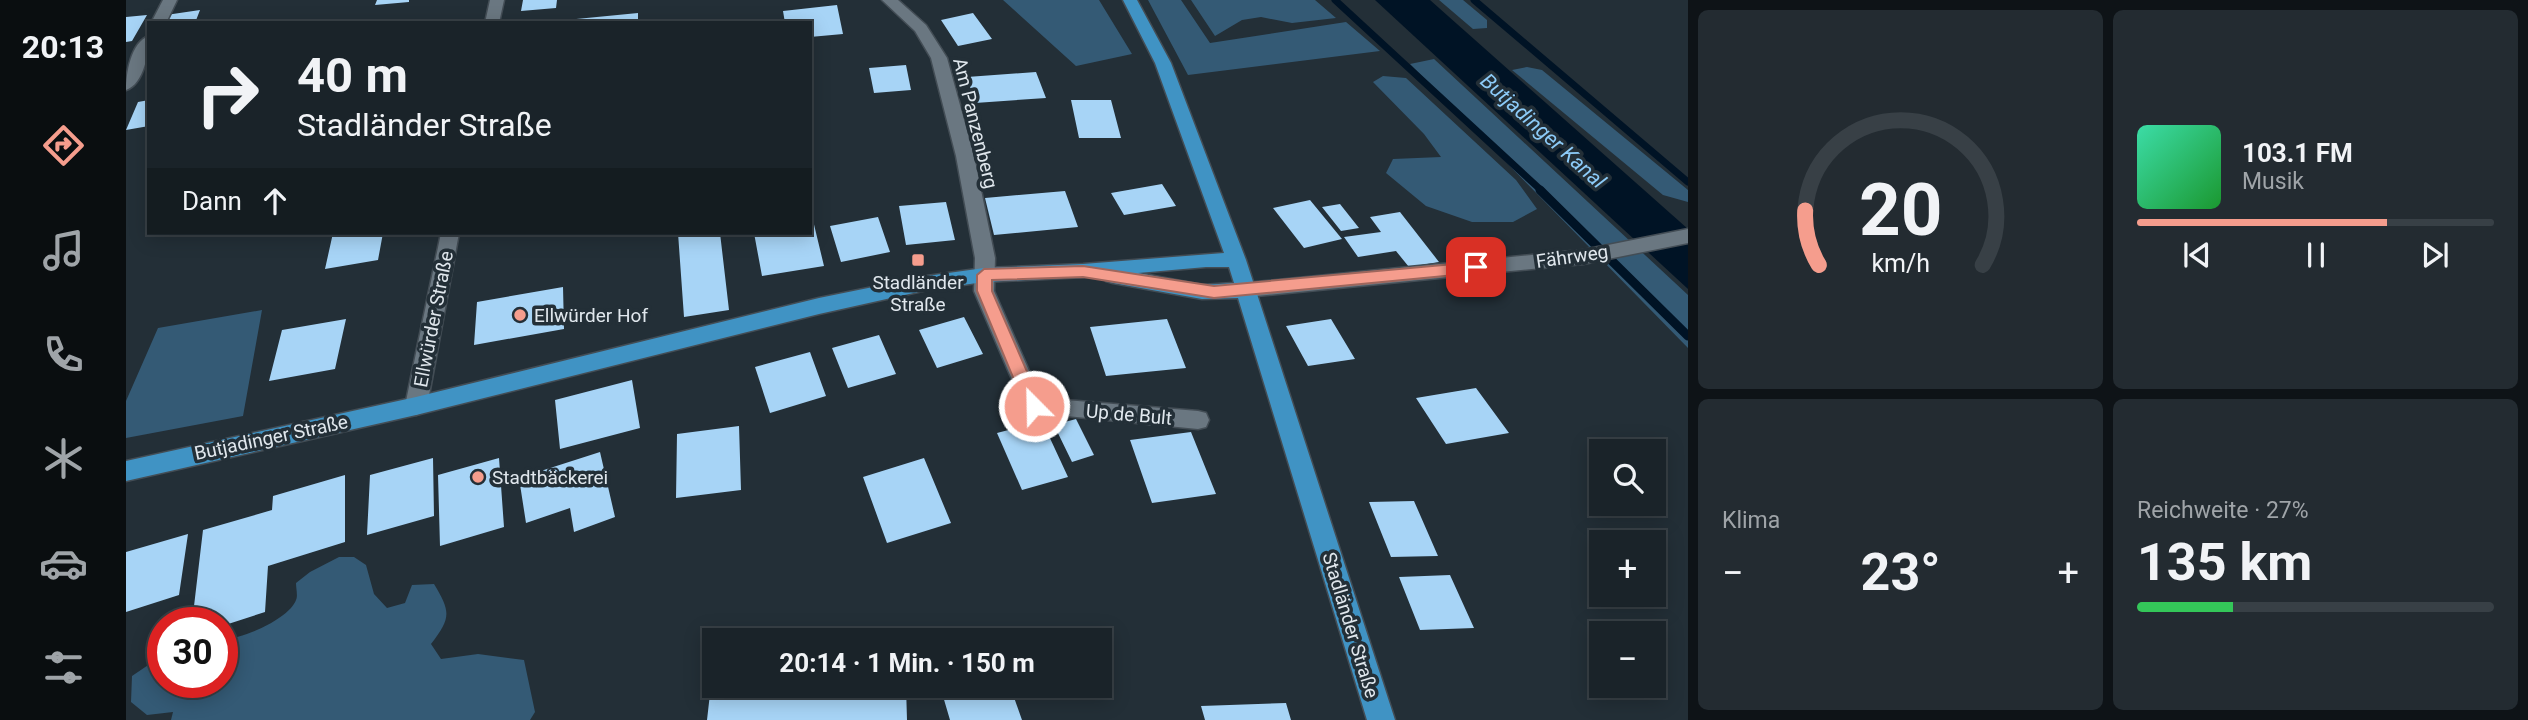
<!DOCTYPE html>
<html lang="de">
<meta charset="utf-8">
<style>
:root{--surface:#1a2329;--page:#232b31;--text:#f1f3f6;--muted:#9fa4a8;--line:#384046;--accent:#f59d8d}
body{margin:0;font-family:Roboto,sans-serif;background:var(--page);color:var(--text);height:100vh;display:flex;flex-direction:column;font-size:26px;white-space:nowrap}
*{box-sizing:border-box;margin:0}
p{font-size:23px;color:var(--muted)}
.icon{flex:none;width:38px;height:38px;fill:none;stroke:currentColor;stroke-width:2;stroke-linecap:round;stroke-linejoin:round}
.map{position:relative;flex:1;overflow:hidden}
.drawer{display:flex;flex-direction:column;gap:10px;padding:10px;background:#0e1317;width:840px}
.drawer>*{flex:none}
.top-card{position:absolute;left:21px;top:21px;width:665px;height:214px;border-radius:0px;box-shadow:0 4px 18px #0003,0 0 0 2px var(--line);background:#1a2329;color:var(--text);overflow:hidden}
.controls{position:absolute;left:1463px;top:439px;display:grid;gap:14px}
.controls a{display:grid;place-items:center;width:77px;height:77px;border-radius:0px;background:var(--surface);box-shadow:0 4px 18px #0003,0 0 0 2px var(--line);font-size:35px}
.speed{position:absolute;left:21px;top:607px;display:flex;gap:14px;font-size:35px;font-weight:700;text-align:center}
.speed>*{display:grid;place-content:center;width:91px;height:91px;border-radius:50%;background:var(--surface);box-shadow:0 4px 18px #0003,0 0 0 2px var(--line);line-height:1}
.speed .limit{border:10px solid #d22;background:#fff;color:#111}
.pin{position:absolute;display:grid;place-items:center;width:60px;height:60px;color:#fff;margin:-30px;border-radius:14px;box-shadow:0 4px 10px #0006}
.me{position:absolute;width:77px;margin:-38px;rotate:337deg;stroke-linejoin:round;filter:drop-shadow(0 0 5px #0008)}
.turn{display:flex;align-items:center;gap:24px;height:147px;padding:0 35px;font-size:32px}
.turn .icon{width:91px;height:91px;stroke-width:2.5}
.turn b{display:block;font-size:49px;line-height:60px}
.then{display:flex;align-items:center;height:66px;padding:0 35px;background:#0003;gap:14px;font-size:26px}
.big{font-size:52px;font-weight:700;line-height:1.1}
.drawer .card{flex:1;display:flex;flex-direction:column;justify-content:center;gap:10px;min-width:0;padding:0 24px;border-radius:10px;background:var(--page)}
.drawer .dial{align-items:center;gap:0}
.dial svg{height:182px;overflow:visible;fill:none;stroke:var(--line);stroke-width:7;stroke-linecap:round;text-anchor:middle}
.dial text{fill:var(--text);stroke:none}
.song{display:flex;align-items:center;gap:21px}
.cover{width:84px;height:84px;border-radius:10px;background:linear-gradient(135deg,hsl(160 70% 55%),hsl(130 70% 35%))}
.played{height:7px;border-radius:4px;background:linear-gradient(90deg,var(--accent) 70%,var(--line) 70%)}
.keys{display:flex;justify-content:space-around;direction:ltr}
.heat{display:flex;justify-content:space-between;align-items:center;font-size:38px;direction:ltr}
.charge{height:10px;border-radius:5px;background:linear-gradient(90deg,#34c759 27%,var(--line) 0)}
.drawer .tiles{flex:1;display:grid;gap:10px;grid-template-columns:repeat(2,1fr)}
.trip{position:absolute;left:576px;top:628px;width:410px;height:70px;border-radius:0px;background:var(--surface);box-shadow:0 4px 18px #0003,0 0 0 2px var(--line);font-weight:700;line-height:70px;text-align:center}
main{display:flex;flex:1;min-height:0}
.dock{display:flex;flex-direction:column;width:126px;justify-content:space-around;align-items:center;background:#0a0e10;color:var(--muted)}
.dock .icon{width:49px;height:49px}
.dock .selected{color:var(--accent)}
.dock b{font-size:32px;color:var(--text)}
.map>svg:first-child{display:block}
.green{fill:#345a75}
.water{fill:#001325}
.lines{fill:none;stroke-linecap:round;stroke-linejoin:round}
.stream-far1{stroke:#001325;stroke-width:7}
.stream{stroke:#001325;stroke-width:9}
.building{fill:#a7d4f6}
.minor-casing{stroke:#434d55;stroke-width:3}
.major-casing{stroke:#434d55;stroke-width:3}
.minor{fill:#6a7781;fill-rule:evenodd}
.major{fill:#4093c4;fill-rule:evenodd}
.route{fill:#f59d8d;stroke:#9f665c;stroke-width:2}
.poi-dot{fill:#f59d8d;stroke:#232f37;stroke-width:2.5}
.labels{text-anchor:middle;stroke-width:7;stroke-linejoin:round;paint-order:stroke}
.street-label{font-size:19px;fill:#e0e7ed;stroke:#232f37}
.poi-label{font-size:19px;fill:#e0e7ed;stroke:#232f37;text-anchor:start}
.water-label{font-size:21px;font-style:italic;fill:#8dccf9;stroke:#232f37}
</style>
<main>
<nav class="dock">
<b>20:13</b>
<svg class="icon selected" aria-label="directions" viewBox="0 0 24 24"><path d="M12 3l9 9-9 9-9-9zM9 14v-3h6M13 9l2 2-2 2"/></svg>
<svg class="icon" aria-label="music" viewBox="0 0 24 24"><path d="M9 18V5l10-2v13"/><circle cx="6" cy="18" r="3"/><circle cx="16" cy="16" r="3"/></svg>
<svg class="icon" aria-label="phone" viewBox="0 0 24 24"><path d="M5 4h4l2 5-3 2q2 4 5 5l2-3 5 2v4C11 20 4 13 5 4z"/></svg>
<svg class="icon" aria-label="climate" viewBox="0 0 24 24"><path d="M12 3v18M4 7l16 10M4 17L20 7"/></svg>
<svg class="icon" aria-label="car" viewBox="0 0 24 24"><path d="M5 17H2v-5l4-1 3-4h7l3 4 3 1v5h-3M9 17h6M6 11h13"/><circle cx="7" cy="17" r="2"/><circle cx="17" cy="17" r="2"/></svg>
<svg class="icon" aria-label="filters" viewBox="0 0 24 24"><path d="M4 7h16M4 17h16"/><circle cx="9" cy="7" r="2"/><circle cx="15" cy="17" r="2"/></svg>
</nav>
<div class="map">
<svg width="1562" height="720" viewBox="0 0 1562 720">
<rect width="100%" height="100%" fill="#232f37"/>
<path class="green" d="M877,0H973L1006,54L950,66Z
M1022,0H1055L1084,43L1220,22L1254,51L1062,75Z
M1065,0H1189L1210,18L1166,23L1135,17L1116,20L1089,36Z
M1313,0H1337L1361,20V28L1347,29Z
M1308,59L1562,295V348L1284,64Z
M1401,67L1416,70L1562,190V202L1537,195L1386,70Z
M1257,76L1280,78L1390,180L1411,209L1387,222H1346L1300,206L1260,173L1267,159L1315,157L1298,134L1247,82Z
M136,310L117,416L0,438V401L32,328Z
M213,557H228L240,565L248,594L261,608L279,603L286,585L308,584C325,612 325,618 305,644L315,659L352,654L398,660L409,712L404,720H45L47,712L21,715L5,702L6,676L37,655V682H96V639C115,640 163,619 170,600C172,596 170,588 170,583L184,572Z"/>
<path class="water" d="M1249,0H1304L1562,229V289Z"/>
<g class="lines">
<path class="stream-far1" d="M1209,0L1416,191
M1348,0L1562,182"/>
<path class="stream" d="M1414,190L1562,336"/>
</g>
<path class="building" d="M251,0H283V2L249,5Z
M397,0H431L430,8L395,11Z
M711,5L717,34L684,37V23H659L657,11Z
M74,10L69,23H37L40,15Z
M512,13V23H440V20Z
M847,13L866,39L832,46L815,20Z
M21,15L6,41L0,42V17Z
M780,65L785,90L748,93L743,68Z
M910,72L920,98L849,103L841,77Z
M23,100V126L0,130L12,102Z
M945,100H985L995,138H953Z
M1036,184L1050,206L998,215L985,193Z
M939,191L952,227L868,235L859,198Z
M1184,200L1216,239L1178,248L1147,208Z
M820,202L829,240L780,245L773,206Z
M1214,204L1233,228L1215,231L1196,207Z
M685,212L698,266L636,276L628,233H684Z
M1274,212L1313,262L1283,267L1270,251L1232,257L1218,237L1255,232L1244,217Z
M752,217L764,252L715,262L704,226Z
M207,233H257L252,260L199,269Z
M552,233H594L603,310L558,317Z
M437,287L438,329L348,345L351,302Z
M838,317L857,354L811,368L793,330Z
M220,319L209,369L143,381L156,330Z
M1041,319L1060,368L980,376L964,327Z
M1205,319L1229,359L1182,366L1160,326Z
M753,335L770,374L722,388L706,348Z
M684,352L700,396L644,413L629,367Z
M506,380L514,428L434,449L429,400Z
M1350,388L1383,433L1320,444L1290,398Z
M950,419L968,455L946,462L928,425Z
M916,421L942,477L896,490L871,433Z
M613,426L615,490L550,498L551,434Z
M1065,432L1090,494L1026,503L1004,440Z
M474,452L489,517L448,532L444,508L400,523L393,478Z
M307,458L308,516L241,535L244,475Z
M373,458L378,527L314,546L312,475Z
M798,458L825,523L761,543L737,477Z
M219,475V542L142,566L139,612L96,626V623H66L77,530L146,510L147,496Z
M1288,501L1312,556L1265,557L1243,502Z
M62,534L53,595L0,612V552Z
M1324,575L1348,628L1294,630L1273,577Z
M586,676L588,686H780L781,720H581Z
M814,686H884L896,720H824Z
M1160,703L1165,720H1079L1075,706Z"/>
<g class="lines">
<defs>
<path id="minor" d="M37,0H51L40,23H25Z
M364,0H378L373,23H359Z
M756,0H772L800,25L821,58L848,156L869,258L868,291L915,398L1072,411L1080,413L1083,420L1080,427L1072,429L900,412L848,291L849,258L830,156L805,58L789,31Z
M23,36C23,52 18,84 0,90C0,73 5,42 23,36Z
M1562,229V243L1457,264L1120,297L1113,295L1110,290L1113,285L1120,283L1457,250Z
M315,233H333L301,406L298,412L290,415L282,412L279,406Z"/>
<path id="major" d="M997,0H1011L1045,63L1120,260L1269,720H1241L1112,298L1076,299L987,283L980,281L977,276L858,282L801,290L693,314L290,415L0,481V461L290,397L693,298L801,276L858,268L957,264L1098,253L1029,63ZM1080,267H1103L1108,283L1076,285L1012,273Z"/>
</defs>
<use href="#minor" class="minor-casing"/>
<use href="#major" class="major-casing"/>
<use href="#minor" class="minor"/>
<use href="#major" class="major"/>
</g>
<path class="route" d="M1350,262L1357,267L1350,273L1088,298L957,277L866,280V291L916,406L914,411H902L899,406L851,291V275L858,269L957,266L1088,286Z"/>
<g class="poi-dot">
<rect x="785" y="253" width="14" height="14" rx="3.5"/>
<circle cx="394" cy="315" r="7"/>
<circle cx="352" cy="477" r="7"/>
</g>
<g class="labels">
<g class="street-label">
<text transform="translate(850 123) rotate(76)" y="7">Am Panzenberg</text>
<text transform="translate(1446 256) rotate(-8)" y="7">Fährweg</text>
<text transform="translate(307 319) rotate(-79)" y="7">Ellwürder Straße</text>
<text transform="translate(1003 414) rotate(5)" y="7">Up de Bult</text>
<text transform="translate(145 437) rotate(-12)" y="7">Butjadinger Straße</text>
<text transform="translate(1225 625) rotate(73)" y="7">Stadländer Straße</text>
</g>
<g class="poi-label">
<text x="792" y="289" text-anchor="middle">Stadländer<tspan x="792" dy="22">Straße</tspan></text>
<text x="408" y="322">Ellwürder Hof</text>
<text x="366" y="484">Stadtbäckerei</text>
</g>
<g class="water-label">
<text transform="translate(1417 131) rotate(42)" y="7">Butjadinger Kanal</text>
</g>
</g>
</svg>
<div class="controls">
<a><svg class="icon" aria-label="search" viewBox="0 0 24 24"><circle cx="10" cy="10" r="6"/><path d="M15 15l6 6"/></svg></a>
<a>+</a>
<a>−</a>
</div>
<div class="speed"><div class="limit">30</div></div>
<div class="pin" style="left:1350px;top:267px;background:#d93025"><svg class="icon" aria-label="arrive" viewBox="0 0 24 24"><path d="M6 21V4h12l-3 4 3 4H6"/></svg></div>
<svg class="me" style="left:908px;top:406px" viewBox="-20 -20 40 40"><circle r="17" fill="#f59d8d" stroke="#fff" stroke-width="3"/><path d="M0-11L8 9 0 5-8 9z" fill="#fff"/></svg>
<div class="trip">20:14 · 1 Min. · 150 m</div>
<div class="top-card">
<div class="turn"><svg class="icon" aria-label="right" viewBox="0 0 24 24"><path d="M7 20v-9h11M14 6l5 5-5 5"/></svg><div><b>40 m</b>Stadländer Straße</div></div>
<div class="then">Dann<svg class="icon" aria-label="ahead" viewBox="0 0 24 24"><path d="M12 20V5M6 11l6-6 6 6"/></svg></div>
</div>
</div>
<section class="drawer">
<div class="tiles">
<div class="card dial"><svg viewBox="0 0 100 80">
<path d="M14 69A42 42 0 1 1 86 69"/>
<path d="M14 69A42 42 0 0 1 8 45" stroke="#f59d8d"/>
<text x="50" y="56" font-size="32" font-weight="700">20</text>
<text x="50" y="72" font-size="11">km/h</text>
</svg></div>
<div class="card">
<div class="song"><i class="cover"></i><div><b>103.1 FM</b><p>Musik</p></div></div>
<div class="played"></div>
<div class="keys"><svg class="icon" aria-label="previous" viewBox="0 0 24 24"><path d="M18 5L8 12l10 7zM5 5v14"/></svg><svg class="icon" aria-label="pause" viewBox="0 0 24 24"><path d="M8 5v14M16 5v14"/></svg><svg class="icon" aria-label="next" viewBox="0 0 24 24"><path d="M6 5l10 7-10 7zM19 5v14"/></svg></div>
</div>
<div class="card"><p>Klima</p>
<div class="heat"><a>−</a><b class="big">23°</b><a>+</a></div>
</div>
<div class="card"><p>Reichweite · 27%</p><b class="big">135 km</b><div class="charge"></div></div>
</div>
</section>
</main>
